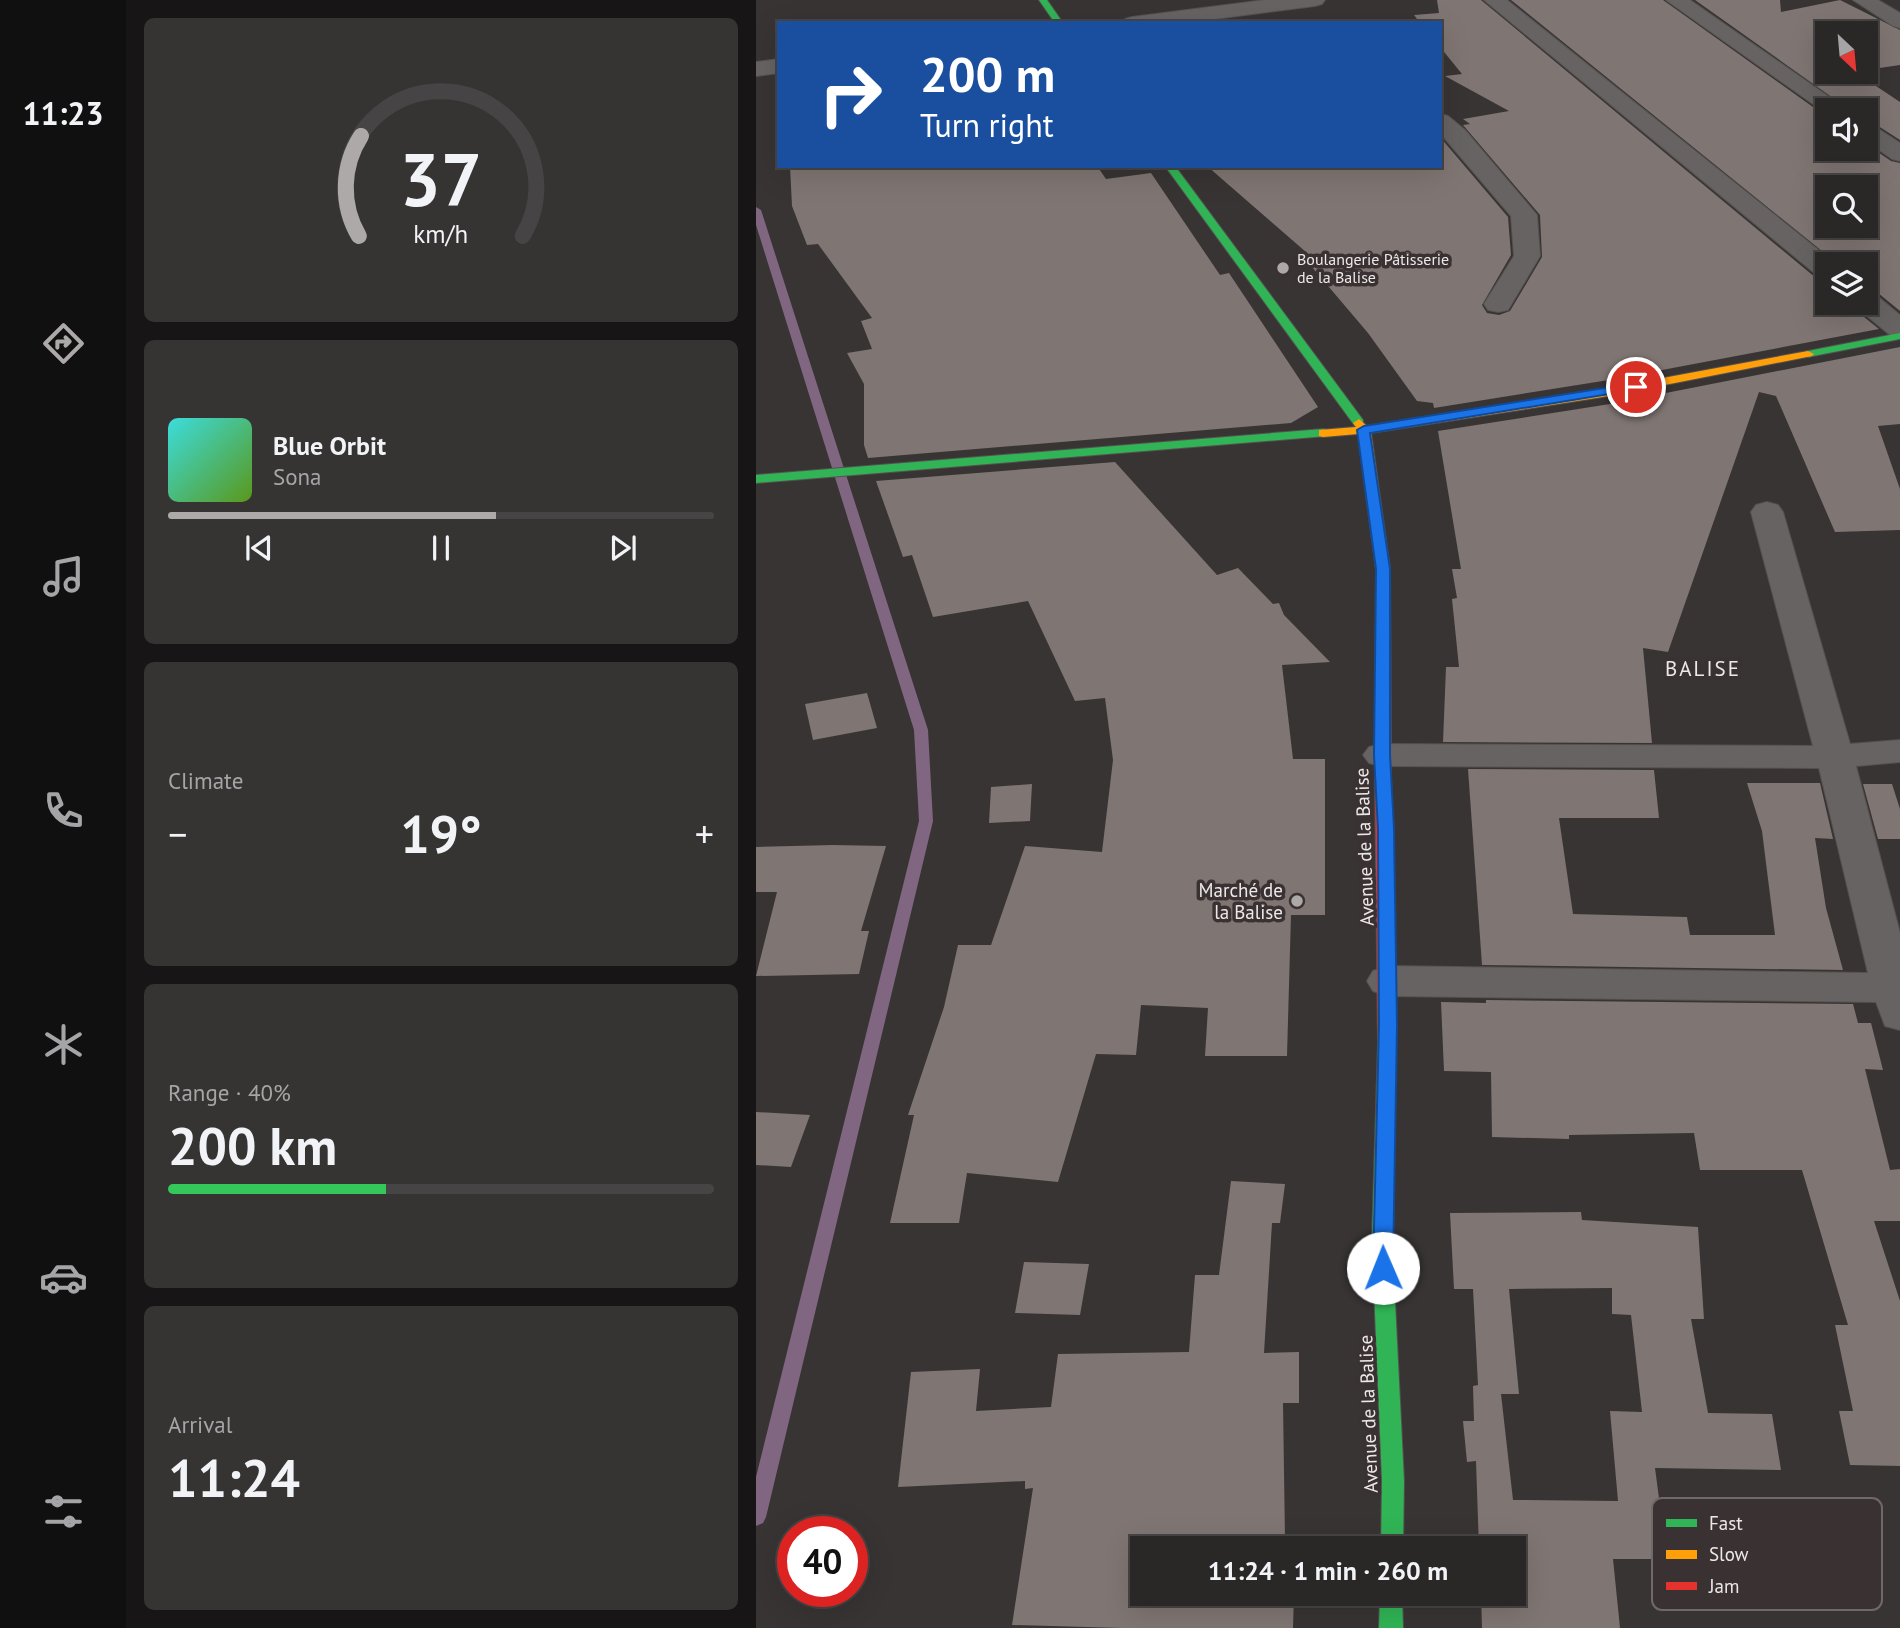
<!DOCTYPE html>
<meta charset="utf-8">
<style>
:root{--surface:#2a2727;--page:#363333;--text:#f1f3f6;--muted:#a5a5a7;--line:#464444;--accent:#aea9a9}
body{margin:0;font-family:"PT Sans",sans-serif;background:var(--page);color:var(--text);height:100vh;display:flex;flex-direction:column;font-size:26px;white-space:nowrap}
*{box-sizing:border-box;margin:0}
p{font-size:23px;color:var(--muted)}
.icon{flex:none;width:38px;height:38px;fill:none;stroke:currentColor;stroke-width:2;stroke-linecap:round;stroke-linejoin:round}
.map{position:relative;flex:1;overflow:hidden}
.side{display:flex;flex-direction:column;gap:18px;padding:18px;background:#171515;width:630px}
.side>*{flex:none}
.banner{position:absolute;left:21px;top:21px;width:665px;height:147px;border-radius:0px;box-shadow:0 7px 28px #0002,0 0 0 2px var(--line);background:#1a4fa0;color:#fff;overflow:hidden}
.needle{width:46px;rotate:154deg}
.buttons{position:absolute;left:1059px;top:21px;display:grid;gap:14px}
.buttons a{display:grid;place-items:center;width:63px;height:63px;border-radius:0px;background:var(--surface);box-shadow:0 7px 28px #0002,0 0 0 2px var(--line);font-size:35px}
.speed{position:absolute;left:21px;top:1516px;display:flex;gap:14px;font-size:35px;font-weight:700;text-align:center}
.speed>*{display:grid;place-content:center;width:91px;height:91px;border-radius:50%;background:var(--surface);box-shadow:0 7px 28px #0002,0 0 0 2px var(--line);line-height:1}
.speed .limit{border:10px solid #d22;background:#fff;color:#111}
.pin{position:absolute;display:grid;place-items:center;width:60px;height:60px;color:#fff;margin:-30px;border:4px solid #fff;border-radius:50%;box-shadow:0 2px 7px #0007}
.me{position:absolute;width:77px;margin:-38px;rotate:359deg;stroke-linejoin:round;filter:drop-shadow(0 0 5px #0008)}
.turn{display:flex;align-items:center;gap:24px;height:147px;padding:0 28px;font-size:32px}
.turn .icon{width:91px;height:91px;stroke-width:2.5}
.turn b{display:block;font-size:49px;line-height:60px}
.big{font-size:52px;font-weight:600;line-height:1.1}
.side .card{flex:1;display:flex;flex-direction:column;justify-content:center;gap:10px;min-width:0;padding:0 24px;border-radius:10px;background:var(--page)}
.side .dial{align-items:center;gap:0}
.dial svg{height:182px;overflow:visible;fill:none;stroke:var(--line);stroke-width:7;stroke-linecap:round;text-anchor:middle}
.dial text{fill:var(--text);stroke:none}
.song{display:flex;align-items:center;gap:21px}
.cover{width:84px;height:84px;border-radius:10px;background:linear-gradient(135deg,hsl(180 70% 55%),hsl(90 70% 35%))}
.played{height:7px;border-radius:4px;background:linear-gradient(90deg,var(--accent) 60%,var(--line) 60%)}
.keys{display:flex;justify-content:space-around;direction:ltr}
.heat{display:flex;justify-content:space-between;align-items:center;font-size:38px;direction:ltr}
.charge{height:10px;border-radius:5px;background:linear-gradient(90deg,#34c759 40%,var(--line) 0)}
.trip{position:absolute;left:374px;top:1536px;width:396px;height:70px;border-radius:0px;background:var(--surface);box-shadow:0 7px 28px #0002,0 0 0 2px var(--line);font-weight:600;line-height:70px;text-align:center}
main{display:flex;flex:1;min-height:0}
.tab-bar{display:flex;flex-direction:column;width:126px;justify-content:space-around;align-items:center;background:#111010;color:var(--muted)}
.tab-bar .icon{width:49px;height:49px}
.tab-bar .active{color:var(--accent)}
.tab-bar b{font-size:32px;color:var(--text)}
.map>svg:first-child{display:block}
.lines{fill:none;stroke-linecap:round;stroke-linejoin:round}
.stream{fill:#806681;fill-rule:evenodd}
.building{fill:#7f7572;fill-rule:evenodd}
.street-casing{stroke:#555151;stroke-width:2}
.fast-casing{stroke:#555151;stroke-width:2}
.slow-casing{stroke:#555151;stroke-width:2}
.jam-casing{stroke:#555151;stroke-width:2}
.street{fill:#676363;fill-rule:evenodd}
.fast{fill:#30b455;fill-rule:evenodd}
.slow{fill:#ff9f0a;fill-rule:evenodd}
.jam{fill:#e5322d;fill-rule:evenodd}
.route{fill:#1a73e8;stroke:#114b97;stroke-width:2}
.poi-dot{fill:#aea9a9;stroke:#3a3232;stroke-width:2.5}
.labels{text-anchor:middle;stroke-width:7;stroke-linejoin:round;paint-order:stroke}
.far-poi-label{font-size:16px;fill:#ede8e8;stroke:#3a3232;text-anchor:start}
.street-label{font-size:19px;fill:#ede8e8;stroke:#3a3232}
.poi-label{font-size:19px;fill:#ede8e8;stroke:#3a3232;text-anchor:end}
.neighbourhood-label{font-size:21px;letter-spacing:2px;fill:#ede8e8;stroke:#3a3232}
.key{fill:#3a3232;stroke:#706969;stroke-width:2}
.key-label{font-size:19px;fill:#ede8e8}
</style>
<main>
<nav class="tab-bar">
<b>11:23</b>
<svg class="icon active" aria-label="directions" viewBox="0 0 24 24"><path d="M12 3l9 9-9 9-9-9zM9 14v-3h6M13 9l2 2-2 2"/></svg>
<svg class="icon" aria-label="music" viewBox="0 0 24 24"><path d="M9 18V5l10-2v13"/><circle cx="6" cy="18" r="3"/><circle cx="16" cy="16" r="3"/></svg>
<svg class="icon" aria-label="phone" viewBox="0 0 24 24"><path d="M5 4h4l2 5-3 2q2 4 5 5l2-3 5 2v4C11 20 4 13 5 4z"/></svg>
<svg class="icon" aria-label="climate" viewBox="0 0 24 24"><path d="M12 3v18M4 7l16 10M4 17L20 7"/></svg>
<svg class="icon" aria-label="car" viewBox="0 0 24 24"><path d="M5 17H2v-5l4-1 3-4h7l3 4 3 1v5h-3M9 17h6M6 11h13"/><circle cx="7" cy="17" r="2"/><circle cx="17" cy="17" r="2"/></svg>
<svg class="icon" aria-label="filters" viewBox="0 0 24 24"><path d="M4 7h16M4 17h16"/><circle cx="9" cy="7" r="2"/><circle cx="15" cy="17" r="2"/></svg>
</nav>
<section class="side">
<div class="card dial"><svg viewBox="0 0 100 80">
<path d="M14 69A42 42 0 1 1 86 69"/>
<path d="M14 69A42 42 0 0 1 15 25" stroke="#aea9a9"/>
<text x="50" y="56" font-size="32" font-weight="700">37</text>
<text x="50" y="72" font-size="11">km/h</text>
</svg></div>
<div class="card">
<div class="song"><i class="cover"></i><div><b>Blue Orbit</b><p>Sona</p></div></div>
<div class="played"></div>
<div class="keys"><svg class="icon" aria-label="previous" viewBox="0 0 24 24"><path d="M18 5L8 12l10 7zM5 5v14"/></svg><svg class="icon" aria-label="pause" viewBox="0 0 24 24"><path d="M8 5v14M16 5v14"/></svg><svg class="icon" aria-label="next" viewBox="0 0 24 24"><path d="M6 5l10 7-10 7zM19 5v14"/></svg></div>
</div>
<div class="card"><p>Climate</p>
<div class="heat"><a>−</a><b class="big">19°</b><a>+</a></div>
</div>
<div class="card"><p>Range · 40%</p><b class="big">200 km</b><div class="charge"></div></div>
<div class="card"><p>Arrival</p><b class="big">11:24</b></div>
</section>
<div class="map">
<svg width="1144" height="1628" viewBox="0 0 1144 1628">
<rect width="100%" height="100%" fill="#383434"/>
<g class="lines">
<path class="stream" d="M0,207L5,210L172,730L177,821L10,1517L7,1523L0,1526V1477L163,821L158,730L0,225Z"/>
</g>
<path class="building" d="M681,0H725L1060,278L1071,280V303H1095L1098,309L1123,329L853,380L678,408L677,403L661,401L612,333L550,260L558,259L451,166H684V137L752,217L755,255L726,305L731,313L743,315L754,311L786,257L784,215L707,125L714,124L707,119L753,111L689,76L706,74L684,47V23H664L658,15L683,13Z
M755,0H907L1071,117V149H1110V144L1135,161L1144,163V311L1122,293L1110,291V264H1082ZM1071,187H1110V226H1071Z
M939,0H1024L1025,12L1084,0L1144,30V65L1110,70V33H1071V72H1099L1144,102V140L1119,124L1110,122V110H1094Z
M34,166H341L350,179L395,173L464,275L473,273L562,407L535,423L112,458L108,445V384L91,353L116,349L105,321L116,318L62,244L51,245L36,206Z
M1144,347V424L1122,426L1144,489V530L1079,532L1020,396L1003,392L912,652L887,648L896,743L687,742L690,667H703L696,599L701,598L696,569H705L682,431L854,404Z
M359,462L461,575L482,568L517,604L523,603L528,615L574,662L526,665L537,759H569V915H535L531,1056H449L452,1008L385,1005L380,1055L340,1054L302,1182L211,1173L203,1223H134L158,1115H152L188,1007L202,945H235L269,846L346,852L357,760L349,698L319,701L272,601L177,617L156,555L147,557L120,481Z
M111,693L121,728L57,740L49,704Z
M712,769L898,770L903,818H803L817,914L931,917L934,935H1019L1006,831L991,783H1064L1077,839L1059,838L1070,908L1087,970L726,965Z
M276,784L274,821L233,823L235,787Z
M1107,784H1136L1144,809V839H1122Z
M77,845L130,846L105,931H113L103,974L0,976L21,892H0V847Z
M730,1000L1097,1004L1102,1023H1115L1127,1070L1109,1069L1134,1170L1144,1169V1221H1118L1144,1301V1466L1094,1465L1083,1411H1097L1079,1325H1092L1046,1170H944L938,1133L813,1135V1139L736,1137L735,1072L688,1071L685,1002L730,1003Z
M0,1112L54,1115L35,1167L0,1165Z
M475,1181L529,1184L524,1223H516L508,1353L543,1352V1403H527L529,1539H540V1549H387V1594H538L537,1628H366L256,1625L277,1488L269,1489V1481L142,1487L155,1372L224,1369L220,1411L295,1407L302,1354L433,1352L439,1275H463Z
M825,1212L826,1220L942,1227L948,1319H935L952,1413L1016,1414L1025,1470L899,1468L911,1559H857L864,1628H726L725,1594H758V1549H723L720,1461L711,1462L707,1421H718L717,1386L722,1385L717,1289H698L694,1213ZM856,1288V1314L875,1315L886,1412L854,1411L862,1501L757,1500L745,1394H763L753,1289Z
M268,1262L333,1264L324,1315L259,1313Z"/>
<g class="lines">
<defs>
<path id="street" d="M509,0H569L566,4L559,6L428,23H366L369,19L376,17Z
M728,0H751L1080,264H1071V278L1062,276Z
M910,0H934L1092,110H1071V114Z
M1097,0H1122L1144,13V28L1137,26Z
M23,59V73L0,76V62Z
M684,114L692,116L709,130L781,215L784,256L752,310L742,312L732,310L728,304L758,256L755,216L684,133Z
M1110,124L1118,126L1144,143V161L1136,159L1110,141Z
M1110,293L1120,295L1144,315V337L1134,335L1100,307L1098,303H1110Z
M1011,502L1022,505L1027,512L1094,744L1144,740V762L1100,766L1144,933V1030L1129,1026L1120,1002L632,996L617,991L611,981L617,971L632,966L1112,973L1063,768L626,766L613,763L607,755L613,747L626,744L1057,746L995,512L1000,505Z"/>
<path id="fast" d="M283,0H291L307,23H299Z
M409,166H419L607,420V426H599Z
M1144,333V339L1052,357L1046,354L1052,351Z
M567,429L571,430V436L0,483V475Z
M631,1038L637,1040L640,1044L636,1241L648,1481L647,1549H625L626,1481L616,1241L622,1044L625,1040Z
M624,1594H646L647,1628H623Z"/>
<path id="slow" d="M1052,351L1058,354L1056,356L853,396L615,433L634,569L635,775L632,778H622L619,775L620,569L602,434L567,437L563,436V430L600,427L597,423L603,419L611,426L853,388Z"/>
<path id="jam" d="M627,770L635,775L640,1044L637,1048H625L622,1044L619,775Z"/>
</defs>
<use href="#street" class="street-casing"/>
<use href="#fast" class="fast-casing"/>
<use href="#slow" class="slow-casing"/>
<use href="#jam" class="jam-casing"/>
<use href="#street" class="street"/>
<use href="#fast" class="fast"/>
<use href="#slow" class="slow"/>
<use href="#jam" class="jam"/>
</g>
<path class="route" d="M880,383L884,384V389L614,433L634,569V755L638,829L641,1025L637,1268L634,1274L627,1276L620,1274L617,1268L623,1025L622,829L618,755L620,569L601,430L608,426Z"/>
<g class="poi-dot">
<circle cx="527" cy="268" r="7"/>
<circle cx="541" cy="901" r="7"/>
</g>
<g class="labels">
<g class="far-poi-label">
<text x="541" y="265">Boulangerie Pâtisserie<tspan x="541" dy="18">de la Balise</tspan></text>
</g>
<g class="street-label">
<text transform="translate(608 847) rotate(-92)" y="7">Avenue de la Balise</text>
<text transform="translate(612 1414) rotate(-92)" y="7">Avenue de la Balise</text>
</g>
<g class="poi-label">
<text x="527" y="897">Marché de<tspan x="527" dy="22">la Balise</tspan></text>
</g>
<g class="neighbourhood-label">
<text x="947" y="676">BALISE</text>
</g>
</g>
<rect x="896" y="1498" width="230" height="112" rx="10" class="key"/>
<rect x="910" y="1519" width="31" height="8" fill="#30b455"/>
<rect x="910" y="1550" width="31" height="9" fill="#ff9f0a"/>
<rect x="910" y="1582" width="31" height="8" fill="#e5322d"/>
<g class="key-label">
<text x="953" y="1530">Fast</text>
<text x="953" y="1561">Slow</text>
<text x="953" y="1593">Jam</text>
</g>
</svg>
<div class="buttons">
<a><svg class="needle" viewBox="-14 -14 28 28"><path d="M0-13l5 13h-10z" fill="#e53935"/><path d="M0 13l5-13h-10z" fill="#a5a5a7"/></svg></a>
<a><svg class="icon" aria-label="sound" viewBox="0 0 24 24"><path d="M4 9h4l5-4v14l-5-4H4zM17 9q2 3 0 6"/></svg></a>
<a><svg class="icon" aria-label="search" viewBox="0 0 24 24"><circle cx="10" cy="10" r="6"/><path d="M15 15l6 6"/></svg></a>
<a><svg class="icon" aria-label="layers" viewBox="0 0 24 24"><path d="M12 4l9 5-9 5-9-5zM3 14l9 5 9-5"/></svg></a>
</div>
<div class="speed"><div class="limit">40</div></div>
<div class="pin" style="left:880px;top:387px;background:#d93025"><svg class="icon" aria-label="arrive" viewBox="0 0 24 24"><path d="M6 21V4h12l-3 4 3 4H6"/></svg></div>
<svg class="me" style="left:627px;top:1268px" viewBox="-20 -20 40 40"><circle r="19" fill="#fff"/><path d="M0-13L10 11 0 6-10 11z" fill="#1a73e8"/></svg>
<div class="trip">11:24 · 1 min · 260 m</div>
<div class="banner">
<div class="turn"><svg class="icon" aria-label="right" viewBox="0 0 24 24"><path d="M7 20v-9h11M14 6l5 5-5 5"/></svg><div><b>200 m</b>Turn right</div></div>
</div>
</div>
</main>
